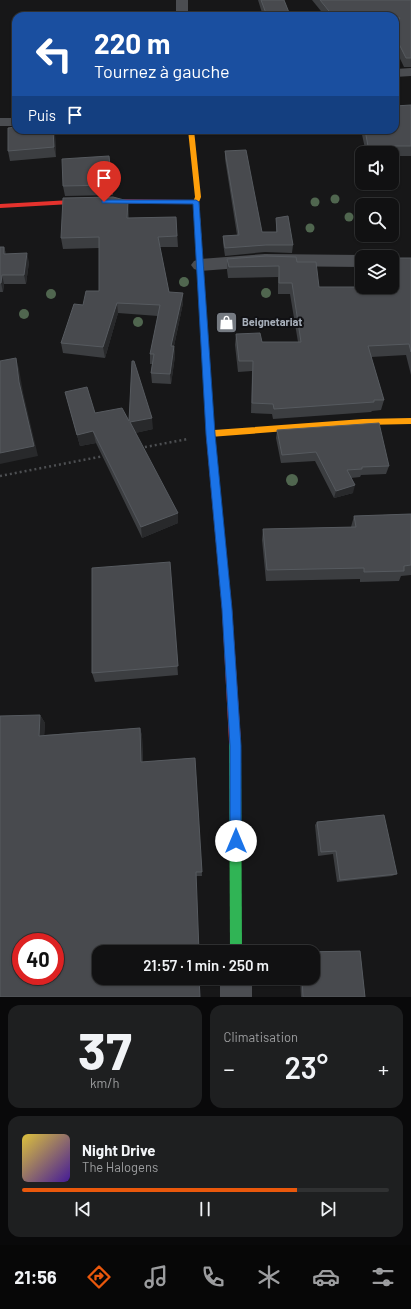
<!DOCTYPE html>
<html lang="fr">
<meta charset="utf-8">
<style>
:root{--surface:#111112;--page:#1e1f20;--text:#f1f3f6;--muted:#9c9d9f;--line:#303132;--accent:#ea580c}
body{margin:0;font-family:Barlow,sans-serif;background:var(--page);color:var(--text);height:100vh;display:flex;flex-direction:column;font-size:15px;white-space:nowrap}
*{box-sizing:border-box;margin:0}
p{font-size:13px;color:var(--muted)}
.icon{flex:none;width:22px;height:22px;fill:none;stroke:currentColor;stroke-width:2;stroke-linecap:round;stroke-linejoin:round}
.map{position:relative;height:997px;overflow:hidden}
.side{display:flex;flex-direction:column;gap:8px;padding:8px;background:#09090a;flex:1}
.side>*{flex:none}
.top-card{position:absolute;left:12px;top:12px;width:387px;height:122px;border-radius:12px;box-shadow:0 1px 3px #0004,0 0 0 1px var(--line);background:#1a4fa0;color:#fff;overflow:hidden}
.buttons{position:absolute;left:355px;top:146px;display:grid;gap:8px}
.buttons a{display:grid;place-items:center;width:44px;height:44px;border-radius:8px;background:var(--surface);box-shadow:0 1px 3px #0004,0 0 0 1px var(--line);font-size:20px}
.speed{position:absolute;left:12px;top:933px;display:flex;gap:8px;font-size:20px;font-weight:700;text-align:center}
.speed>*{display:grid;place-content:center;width:52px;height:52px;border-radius:50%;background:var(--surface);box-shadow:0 1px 3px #0004,0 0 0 1px var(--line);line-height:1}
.speed .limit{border:6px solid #d22;background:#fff;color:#111}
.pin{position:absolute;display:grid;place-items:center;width:34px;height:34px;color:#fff;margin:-41px -17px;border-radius:50% 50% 50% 0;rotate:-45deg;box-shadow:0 0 4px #0007}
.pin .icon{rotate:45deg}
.me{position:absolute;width:44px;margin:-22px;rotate:0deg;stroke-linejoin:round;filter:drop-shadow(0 0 3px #0008)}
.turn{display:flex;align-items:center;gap:14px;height:84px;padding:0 16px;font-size:18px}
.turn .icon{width:52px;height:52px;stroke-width:2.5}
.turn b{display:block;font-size:28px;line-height:34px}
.then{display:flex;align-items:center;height:38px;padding:0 16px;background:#0003;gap:8px;font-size:15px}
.big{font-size:30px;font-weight:600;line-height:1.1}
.side .card{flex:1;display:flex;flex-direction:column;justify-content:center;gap:6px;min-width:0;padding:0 14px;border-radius:12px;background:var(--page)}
.side .dial{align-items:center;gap:0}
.dial b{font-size:52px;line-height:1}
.song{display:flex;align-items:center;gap:12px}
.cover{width:48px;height:48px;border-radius:6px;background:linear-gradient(135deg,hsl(50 70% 55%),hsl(260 70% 35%))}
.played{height:4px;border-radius:2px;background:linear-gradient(90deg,var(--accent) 75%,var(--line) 75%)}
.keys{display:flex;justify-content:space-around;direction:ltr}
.heat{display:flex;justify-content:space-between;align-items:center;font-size:22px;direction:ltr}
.side .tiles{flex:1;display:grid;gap:8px;grid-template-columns:1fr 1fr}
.card:last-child{grid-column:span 2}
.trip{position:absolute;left:92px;top:945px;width:228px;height:40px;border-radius:12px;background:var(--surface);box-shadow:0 1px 3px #0004,0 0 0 1px var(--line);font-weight:600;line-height:40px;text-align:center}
.tab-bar{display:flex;height:64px;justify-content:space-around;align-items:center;background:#070707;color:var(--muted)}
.tab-bar .icon{width:28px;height:28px}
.tab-bar .selected{color:var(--accent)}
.tab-bar b{font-size:18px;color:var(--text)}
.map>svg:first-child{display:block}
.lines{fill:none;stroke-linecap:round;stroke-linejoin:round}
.path{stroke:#4d4f52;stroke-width:2.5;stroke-dasharray:2 3;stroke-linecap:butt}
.street{fill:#4b4d51;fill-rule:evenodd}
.fast{fill:#30b455;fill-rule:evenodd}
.slow{fill:#ff9f0a;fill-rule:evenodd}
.jam{fill:#e5322d;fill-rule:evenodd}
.tree{fill:#50664f}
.wall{fill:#3c3e41}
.shaded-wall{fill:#28292b}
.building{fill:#484a4e;stroke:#565a5f;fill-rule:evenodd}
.route{fill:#1a73e8;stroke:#114b97}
.labels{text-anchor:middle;stroke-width:4;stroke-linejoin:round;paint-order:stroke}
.poi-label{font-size:11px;font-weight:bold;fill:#a7afba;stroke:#111114;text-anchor:start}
</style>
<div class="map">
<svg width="411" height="997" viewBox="0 0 411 997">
<rect width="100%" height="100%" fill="#171718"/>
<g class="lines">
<path class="path" d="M140,448L188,439
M0,476L104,456"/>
<path class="street" d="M176,0H188V16H176Z
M411,68V76L395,77V69Z
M0,118H16V126H0Z
M265,254L362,255L368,257H362V267L265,266L200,271L194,269L191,265L194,261L200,259Z
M220,978H252V997H220Z"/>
<path class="fast" d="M235,736L239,738L241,742L242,952H230L229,742L231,738Z"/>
<path class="slow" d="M188,130H194L201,197L199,202L214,430L363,419L411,418V424L363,425L210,437L207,436L193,202L195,197Z"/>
<path class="jam" d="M89,199L196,200L199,202L196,204L89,203L0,208V204Z
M210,431L214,434L232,609L241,742L239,746L235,748L231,746L229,742L222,609L206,434Z"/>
</g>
<g class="tree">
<circle cx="335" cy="199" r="4.5"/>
<circle cx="315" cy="202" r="4.5"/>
<circle cx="349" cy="217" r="4.5"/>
<circle cx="310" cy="228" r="4.5"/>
<circle cx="184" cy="282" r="5"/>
<circle cx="266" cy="293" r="5"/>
<circle cx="51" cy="294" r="5"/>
<circle cx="24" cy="314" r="5"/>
<circle cx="138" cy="322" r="5"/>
<circle cx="292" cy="480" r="6"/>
</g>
<path class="wall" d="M258,0H284L290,16H263Z
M312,0H411V67H404L395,48V16H325Z
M411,105V156H392V153H366L361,130H395Z
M55,134L56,157L10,161L8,151Z
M225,151L262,232H276V218L293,245L292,253L265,252L225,256L223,243V236L237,235L225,159Z
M109,156L113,195L65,196L63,186Z
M129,212V218L176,217L178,247H160L169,292L183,303L174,346L175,356L171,384L152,383L151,373L152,364H150V354L158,316L118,313L105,358L63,353L61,343L83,305L99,291V248L63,249L61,238Z
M0,247H4L6,254L29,262L26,284H4L3,292H0Z
M361,257H362V287H392L395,258H411V375L406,355L371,357L384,400L381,410L372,411L371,412L273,419L272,414L251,413L252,371L238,372L235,345L236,334L262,342H298L290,294H278V277L228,278L227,270V259L297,262L319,287H361L359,268Z
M65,392L95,413L129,421L153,429L135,433L178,523L142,538L96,443L80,446Z
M277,430L389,466L386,474L361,475L360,477L351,478L353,493L334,498L315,461L281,463L276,438Z
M411,514V575L401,576L399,581L360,582V579L266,581L262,540L263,529L351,527L354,516Z
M170,562L178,675L95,682L92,673Z
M40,715L45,723L44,735L140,728L142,736L143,762L195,758L202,876H197L0,997Z
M317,822L397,874L392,876L337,882L333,854L318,856L315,825Z
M360,951L365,997H301L300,978H313V952H299Z"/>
<path class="shaded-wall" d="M358,13L357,16H335Z
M53,130H54L55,134L56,157L54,147Z
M128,201L129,212L128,229L127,218Z
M4,247L7,256L4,254Z
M27,253L29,262L26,284L24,275Z
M2,275L4,284L3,292L1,283Z
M183,293V303L172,356L171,346Z
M117,303L118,313L105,358L103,347Z
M174,346L175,356L171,384L170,374Z
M16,358L19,369L23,392L38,456L0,464V453Z
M152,418L153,429L131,434L130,422Z
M93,431L96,443L80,446L77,435Z
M355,485L353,493L334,498L336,491Z
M178,513V523L142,538L141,527Z
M40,715L45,723L44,743L39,736Z
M140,728L142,736L143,769L141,762Z"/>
<path class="building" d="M261,0H284L290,15L267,16Z
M320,0H411V58H406L395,36V26L400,18H395V16H359L358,13L333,16Z
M411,105V146H368L365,130H395V106Z
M16,127V130H53L54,147L8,151V128Z
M246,150L262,232H277L276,218L288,216L293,245H266L225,248L223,236L239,235L225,151Z
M109,156L112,185L63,186L62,159Z
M113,197L128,201L127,218L176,217L177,236L158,237L169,292L183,293L171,346H174L170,374L151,373L154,354H150L160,305L117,303L103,347L61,343L74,304L83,305L86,291H99V237L61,238L63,198Z
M0,247H4V254L27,253L24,275H2L1,283H0Z
M366,254L393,255L395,258H411V352L409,344L368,346L384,400H374V402L274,409L273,404L252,403L253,361H239L236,334L260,333L262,342H301L292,283H279V266L229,267L227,259L266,256L296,257L297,262H316L319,287H392V257H365Z
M16,358L19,382L34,446L0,453V361Z
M132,361H134L152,418L130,422L178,513L141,527L93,431L77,435L65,392L87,387L95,413L122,408L129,421Z
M379,423L389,466L362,467V469L347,470L355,485L336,491L316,452L282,455L277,430Z
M411,514V565L404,566V571L364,572V568L267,570L263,529L356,527L354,516Z
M170,562L178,666L92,673V568Z
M40,715L39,736L140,728L141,762L195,758L202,872H196L199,952H99V978H199L200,997H0V716ZM21,942H55V976H21Z
M384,815L397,874L340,880L336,851L321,852L317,822Z
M360,951L365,997H303L302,978H313V952H300Z"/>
<path class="route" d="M102,200H196L199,202L215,434L232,609L241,746V841L240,845L236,847L231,845L230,841V746L222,609L206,434L193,204L104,203H102Z"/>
<defs>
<symbol id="shop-square" viewBox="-11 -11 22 22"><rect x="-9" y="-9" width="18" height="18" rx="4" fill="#757a81" stroke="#111114"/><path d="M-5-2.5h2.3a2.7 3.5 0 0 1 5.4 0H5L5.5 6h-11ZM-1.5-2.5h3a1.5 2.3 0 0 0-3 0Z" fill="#fff"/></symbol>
</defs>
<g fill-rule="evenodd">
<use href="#shop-square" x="214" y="310" width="25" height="25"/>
</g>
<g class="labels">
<g class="poi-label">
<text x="242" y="326">Beignetariat</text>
</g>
</g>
</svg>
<div class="buttons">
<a><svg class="icon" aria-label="sound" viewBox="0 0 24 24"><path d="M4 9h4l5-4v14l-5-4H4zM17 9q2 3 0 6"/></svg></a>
<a><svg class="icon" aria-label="search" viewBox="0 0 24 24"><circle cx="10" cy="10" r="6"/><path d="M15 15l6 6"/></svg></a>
<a><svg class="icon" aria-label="layers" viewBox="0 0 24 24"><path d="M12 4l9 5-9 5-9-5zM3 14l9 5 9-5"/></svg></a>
</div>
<div class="speed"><div class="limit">40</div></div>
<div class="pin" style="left:104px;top:202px;background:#d93025"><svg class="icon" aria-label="arrive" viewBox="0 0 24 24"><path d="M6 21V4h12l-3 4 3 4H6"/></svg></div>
<svg class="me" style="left:236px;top:841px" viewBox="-20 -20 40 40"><circle r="19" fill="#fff"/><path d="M0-13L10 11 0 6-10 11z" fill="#1a73e8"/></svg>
<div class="trip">21:57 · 1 min · 250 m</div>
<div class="top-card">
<div class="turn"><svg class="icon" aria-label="left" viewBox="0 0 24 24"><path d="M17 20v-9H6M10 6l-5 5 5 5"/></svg><div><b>220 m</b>Tournez à gauche</div></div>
<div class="then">Puis<svg class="icon" aria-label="arrive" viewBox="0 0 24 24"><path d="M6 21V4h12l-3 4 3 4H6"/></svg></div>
</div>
</div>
<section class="side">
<div class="tiles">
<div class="card dial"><b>37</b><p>km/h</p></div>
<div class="card"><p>Climatisation</p>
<div class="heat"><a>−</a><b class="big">23°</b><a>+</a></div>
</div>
<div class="card">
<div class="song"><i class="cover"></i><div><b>Night Drive</b><p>The Halogens</p></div></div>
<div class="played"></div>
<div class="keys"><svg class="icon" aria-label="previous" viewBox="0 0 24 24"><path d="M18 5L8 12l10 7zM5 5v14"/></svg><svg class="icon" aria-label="pause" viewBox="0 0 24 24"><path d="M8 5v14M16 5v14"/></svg><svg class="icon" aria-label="next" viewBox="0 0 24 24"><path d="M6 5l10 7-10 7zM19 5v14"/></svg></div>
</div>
</div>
</section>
<nav class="tab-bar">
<b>21:56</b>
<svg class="icon selected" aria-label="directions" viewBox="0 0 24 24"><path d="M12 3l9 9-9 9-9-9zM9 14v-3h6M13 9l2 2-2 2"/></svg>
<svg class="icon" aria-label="music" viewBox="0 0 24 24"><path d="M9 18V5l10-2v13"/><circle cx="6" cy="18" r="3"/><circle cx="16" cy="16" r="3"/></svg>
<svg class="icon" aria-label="phone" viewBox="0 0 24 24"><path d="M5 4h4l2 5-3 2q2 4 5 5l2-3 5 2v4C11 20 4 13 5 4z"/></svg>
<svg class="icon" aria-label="climate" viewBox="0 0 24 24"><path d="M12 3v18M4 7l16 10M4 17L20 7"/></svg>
<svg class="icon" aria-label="car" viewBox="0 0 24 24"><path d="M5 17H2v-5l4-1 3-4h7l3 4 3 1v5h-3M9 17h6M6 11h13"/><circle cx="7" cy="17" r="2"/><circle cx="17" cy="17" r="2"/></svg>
<svg class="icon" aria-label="filters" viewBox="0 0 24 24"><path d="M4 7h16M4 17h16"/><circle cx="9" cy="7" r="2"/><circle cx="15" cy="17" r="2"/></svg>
</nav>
